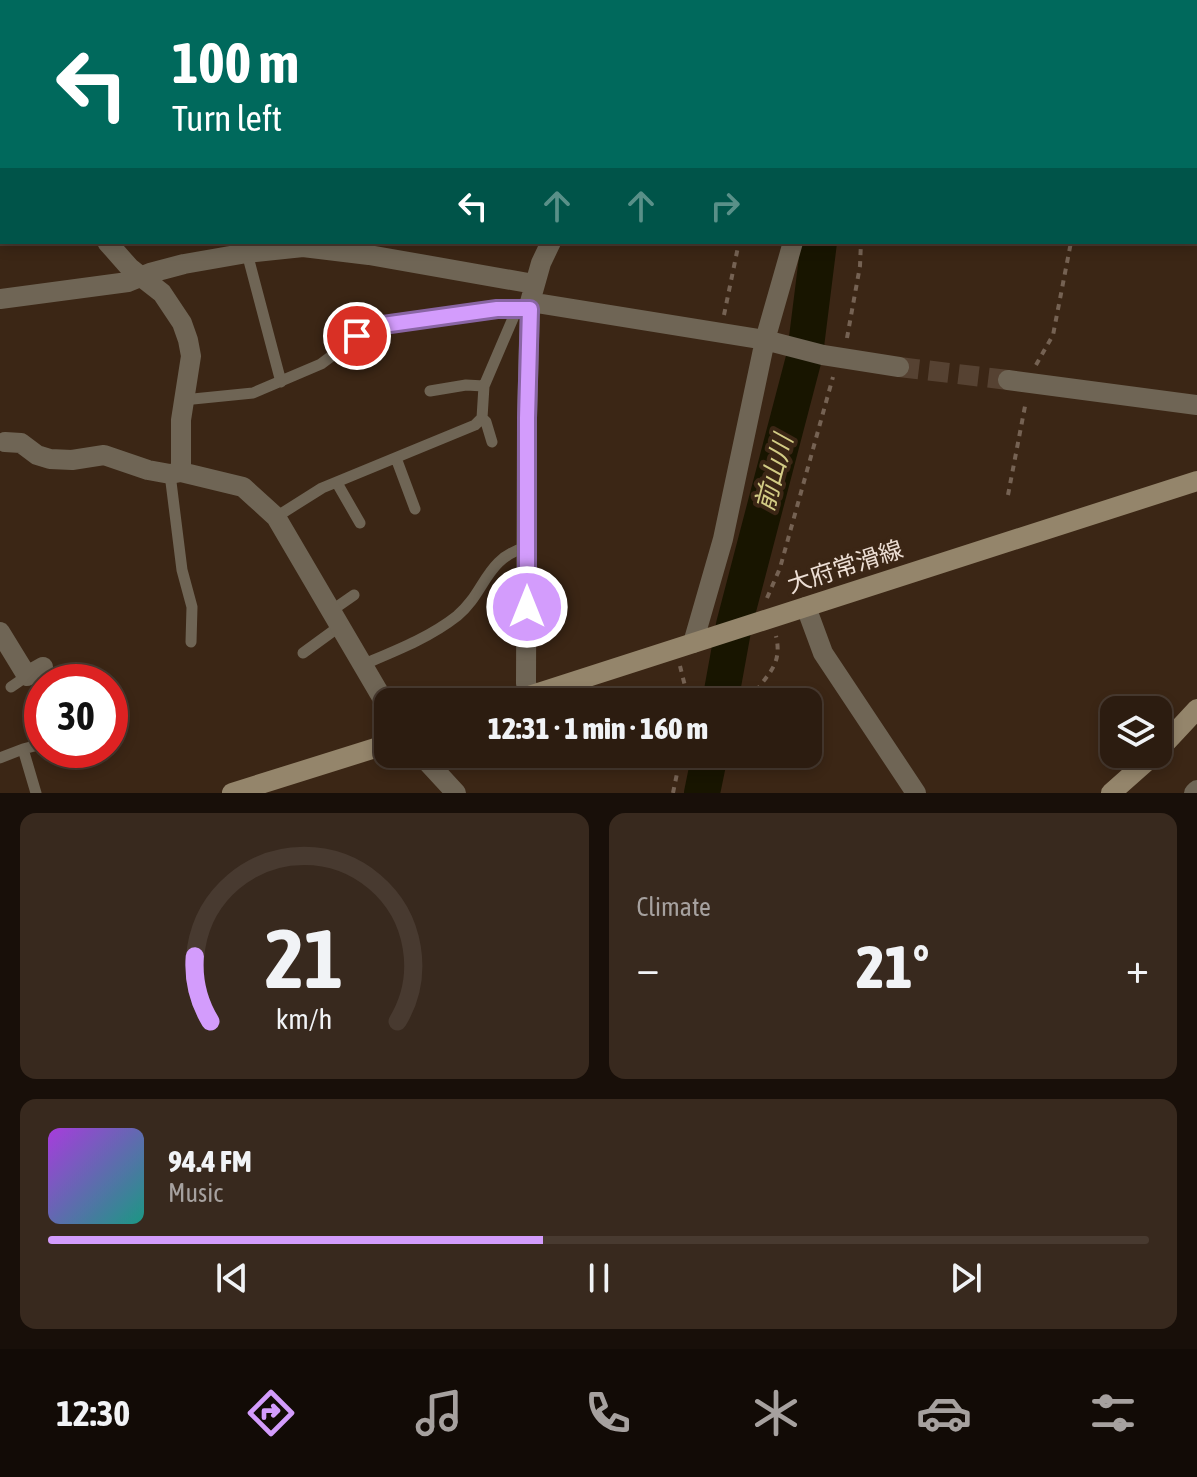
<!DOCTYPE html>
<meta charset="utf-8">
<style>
:root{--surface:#2c1c10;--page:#38291e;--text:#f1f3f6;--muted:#a6a19f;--line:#483a30;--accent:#d39cfc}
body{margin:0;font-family:"Asap Condensed","Noto Sans JP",sans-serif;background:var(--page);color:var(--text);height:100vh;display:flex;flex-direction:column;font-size:30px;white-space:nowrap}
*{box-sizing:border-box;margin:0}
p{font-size:26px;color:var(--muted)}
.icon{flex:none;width:44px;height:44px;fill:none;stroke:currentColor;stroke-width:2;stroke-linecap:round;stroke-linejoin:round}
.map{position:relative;height:793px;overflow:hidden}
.drawer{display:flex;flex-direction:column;gap:20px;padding:20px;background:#180f09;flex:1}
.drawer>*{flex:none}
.guide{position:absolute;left:0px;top:0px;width:1198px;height:244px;box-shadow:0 4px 12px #0003,0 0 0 2px var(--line);background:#00695c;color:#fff;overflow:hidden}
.tools{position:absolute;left:1100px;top:696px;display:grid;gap:16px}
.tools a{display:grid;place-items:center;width:72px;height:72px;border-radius:16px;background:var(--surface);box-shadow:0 4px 12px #0003,0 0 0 2px var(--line);font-size:40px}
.speed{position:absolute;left:24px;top:664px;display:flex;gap:16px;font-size:40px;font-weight:700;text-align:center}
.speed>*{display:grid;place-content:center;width:104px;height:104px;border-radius:50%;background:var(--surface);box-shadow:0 4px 12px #0003,0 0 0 2px var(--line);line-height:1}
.speed .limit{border:12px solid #d22;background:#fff;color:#111}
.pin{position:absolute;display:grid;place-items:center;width:68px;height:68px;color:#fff;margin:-34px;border:4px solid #fff;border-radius:50%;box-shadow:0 2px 8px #0007}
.me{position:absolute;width:88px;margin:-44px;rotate:0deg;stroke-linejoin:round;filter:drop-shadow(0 0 6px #0008)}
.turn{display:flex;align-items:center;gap:28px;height:168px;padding:0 40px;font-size:36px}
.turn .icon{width:104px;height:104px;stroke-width:2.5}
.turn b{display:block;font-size:56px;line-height:68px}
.lanes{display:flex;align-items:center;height:76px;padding:0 40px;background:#0003;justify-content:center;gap:40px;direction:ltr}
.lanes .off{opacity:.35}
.big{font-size:60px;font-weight:800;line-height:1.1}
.drawer .tile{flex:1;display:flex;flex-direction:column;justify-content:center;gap:12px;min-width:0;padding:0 28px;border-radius:16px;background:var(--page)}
.drawer .dial{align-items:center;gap:0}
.dial svg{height:208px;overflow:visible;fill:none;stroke:var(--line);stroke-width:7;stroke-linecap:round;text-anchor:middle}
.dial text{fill:var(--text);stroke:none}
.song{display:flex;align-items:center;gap:24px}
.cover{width:96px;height:96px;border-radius:12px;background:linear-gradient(135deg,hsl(280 70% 55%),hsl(170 70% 35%))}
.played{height:8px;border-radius:4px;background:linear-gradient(90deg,var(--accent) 45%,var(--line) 45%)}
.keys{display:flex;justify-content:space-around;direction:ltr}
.heat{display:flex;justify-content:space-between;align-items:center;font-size:44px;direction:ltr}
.drawer .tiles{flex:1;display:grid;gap:20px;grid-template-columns:1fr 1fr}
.tile:last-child{grid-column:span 2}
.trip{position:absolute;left:374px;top:688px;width:448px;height:80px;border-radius:16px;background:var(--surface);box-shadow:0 4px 12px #0003,0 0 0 2px var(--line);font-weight:800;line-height:80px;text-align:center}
.menu{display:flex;height:128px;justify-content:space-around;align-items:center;background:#120b06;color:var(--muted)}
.menu .icon{width:56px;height:56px}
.menu .current{color:var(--accent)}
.menu b{font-size:36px;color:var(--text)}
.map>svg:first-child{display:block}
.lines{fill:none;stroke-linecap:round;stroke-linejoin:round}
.river{stroke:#181500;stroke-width:36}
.street-tunnel{stroke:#564232;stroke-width:20;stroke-dasharray:20 10;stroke-linecap:butt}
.path{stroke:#756253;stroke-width:4;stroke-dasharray:6 6;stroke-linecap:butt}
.lane{stroke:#6f6555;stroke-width:11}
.street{stroke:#6f6555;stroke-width:20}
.secondary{stroke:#94856b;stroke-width:20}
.route-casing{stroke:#8965a4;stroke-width:20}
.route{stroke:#d39cfc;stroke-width:14}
.labels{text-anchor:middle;stroke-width:8;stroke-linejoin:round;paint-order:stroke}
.street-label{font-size:24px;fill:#eddfd5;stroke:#3b2615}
.water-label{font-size:26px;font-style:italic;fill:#d3cc85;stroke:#3b2615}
</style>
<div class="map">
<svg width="1197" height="793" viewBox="0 0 1197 793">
<rect width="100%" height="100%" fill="#3b2615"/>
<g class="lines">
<path class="river" d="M851,2V0
M720,702L734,625L805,354L819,242
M702,793L710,754"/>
<path class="street-tunnel" d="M899,367L1008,380"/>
<path class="path" d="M261,2V0
M884,2V0
M1098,2V0
M724,315L739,242
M847,338L860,266L861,242
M1036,365L1053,335L1071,242
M1008,495L1026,401
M767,598L780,568L833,377
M680,666L689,702
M751,702C761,676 784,670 776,636
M745,756L746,754
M673,793L681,754"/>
<path class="lane" d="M247,253L281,382
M430,391L466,385L484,386
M183,400L253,393L321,364L369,328L497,309H530
M482,418L486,422L492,442
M396,458L415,509
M170,474L182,570L192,607L191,642
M337,483L360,523
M276,517L322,488L475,425L482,418L484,386L517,309
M331,611L354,595
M303,653L340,626
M362,665C395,651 429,638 457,616C486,592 485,558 527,547
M11,687L27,676
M23,749L42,744
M0,758L23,749L36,793"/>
<path class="street" d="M807,0L823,2
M610,2L624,0
M0,30H2
M0,206H2
M107,242L130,268L162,293L182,323L188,340L191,356L181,420V472
M0,299L128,282L150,273L184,264L247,253L303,247L369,255L534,284
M530,302L765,340L823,355L899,367
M1008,380L1197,405
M5,442L21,443L37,455L50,459L72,460L104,455L148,470L170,474L181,472L243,487L276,517L388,708
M806,607L823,653L916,793
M0,632L27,676L43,667
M693,643L723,539L765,340L793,242
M529,695L526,683L527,418L530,302L541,263L551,242
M420,754L456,793
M1194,793L1197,790"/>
<path class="secondary" d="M510,702L1197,481
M1158,751L1197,709
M232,793L388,744
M1111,793L1155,754"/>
</g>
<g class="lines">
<defs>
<path id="route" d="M357,336L369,328L383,325L497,309H530L527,418V607"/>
</defs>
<use href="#route" class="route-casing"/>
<use href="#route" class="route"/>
</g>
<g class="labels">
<g class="street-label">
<text transform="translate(845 567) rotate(-18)" y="8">大府常滑線</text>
</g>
<g class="water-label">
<text transform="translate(774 473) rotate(-75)" y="9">前山川</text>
</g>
</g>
</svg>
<div class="tools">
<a><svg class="icon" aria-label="layers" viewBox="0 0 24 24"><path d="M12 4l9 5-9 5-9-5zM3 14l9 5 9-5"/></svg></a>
</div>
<div class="speed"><div class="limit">30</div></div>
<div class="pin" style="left:357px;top:336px;background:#d93025"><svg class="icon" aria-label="arrive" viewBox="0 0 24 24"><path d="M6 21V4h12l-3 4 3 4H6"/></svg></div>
<svg class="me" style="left:527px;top:607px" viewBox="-20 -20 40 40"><circle r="17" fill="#d39cfc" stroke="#fff" stroke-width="3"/><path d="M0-11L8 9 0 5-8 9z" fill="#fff"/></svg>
<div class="trip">12:31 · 1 min · 160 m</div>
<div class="guide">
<div class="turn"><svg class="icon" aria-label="left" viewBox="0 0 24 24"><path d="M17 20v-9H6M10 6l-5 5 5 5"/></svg><div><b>100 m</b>Turn left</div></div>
<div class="lanes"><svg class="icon" aria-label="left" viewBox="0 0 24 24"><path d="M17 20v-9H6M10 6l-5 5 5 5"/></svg><svg class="icon off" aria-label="ahead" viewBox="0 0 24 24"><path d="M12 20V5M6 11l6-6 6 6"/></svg><svg class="icon off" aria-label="ahead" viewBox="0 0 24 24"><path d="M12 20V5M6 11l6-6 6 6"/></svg><svg class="icon off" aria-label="right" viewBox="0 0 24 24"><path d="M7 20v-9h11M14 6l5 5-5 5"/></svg></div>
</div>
</div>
<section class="drawer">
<div class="tiles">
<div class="tile dial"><svg viewBox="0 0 100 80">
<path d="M14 69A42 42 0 1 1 86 69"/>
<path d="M14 69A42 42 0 0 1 8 44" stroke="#d39cfc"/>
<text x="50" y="56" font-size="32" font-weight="700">21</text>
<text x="50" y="72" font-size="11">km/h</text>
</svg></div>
<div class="tile"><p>Climate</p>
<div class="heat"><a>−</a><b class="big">21°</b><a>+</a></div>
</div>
<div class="tile">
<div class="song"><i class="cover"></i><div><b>94.4 FM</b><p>Music</p></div></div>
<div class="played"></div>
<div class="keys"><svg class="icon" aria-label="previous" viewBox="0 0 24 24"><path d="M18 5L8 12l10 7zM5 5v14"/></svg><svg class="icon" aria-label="pause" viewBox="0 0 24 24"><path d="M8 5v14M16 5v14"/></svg><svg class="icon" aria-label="next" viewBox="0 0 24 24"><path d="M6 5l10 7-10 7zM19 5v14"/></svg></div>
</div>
</div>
</section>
<nav class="menu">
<b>12:30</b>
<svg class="icon current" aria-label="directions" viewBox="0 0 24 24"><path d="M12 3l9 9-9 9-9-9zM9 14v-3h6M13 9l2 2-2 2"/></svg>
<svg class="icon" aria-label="music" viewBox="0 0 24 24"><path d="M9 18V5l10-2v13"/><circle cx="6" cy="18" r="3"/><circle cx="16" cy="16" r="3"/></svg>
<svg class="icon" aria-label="phone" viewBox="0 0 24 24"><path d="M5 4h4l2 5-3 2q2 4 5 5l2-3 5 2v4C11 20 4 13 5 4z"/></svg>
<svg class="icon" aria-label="climate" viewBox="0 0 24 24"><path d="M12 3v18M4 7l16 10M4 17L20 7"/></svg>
<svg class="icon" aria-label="car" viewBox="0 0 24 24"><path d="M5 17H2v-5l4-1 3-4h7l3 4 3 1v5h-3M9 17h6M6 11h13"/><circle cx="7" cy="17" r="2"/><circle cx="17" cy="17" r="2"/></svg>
<svg class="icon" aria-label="filters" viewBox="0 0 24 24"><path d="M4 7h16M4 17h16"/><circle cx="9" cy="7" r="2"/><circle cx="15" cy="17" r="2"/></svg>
</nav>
